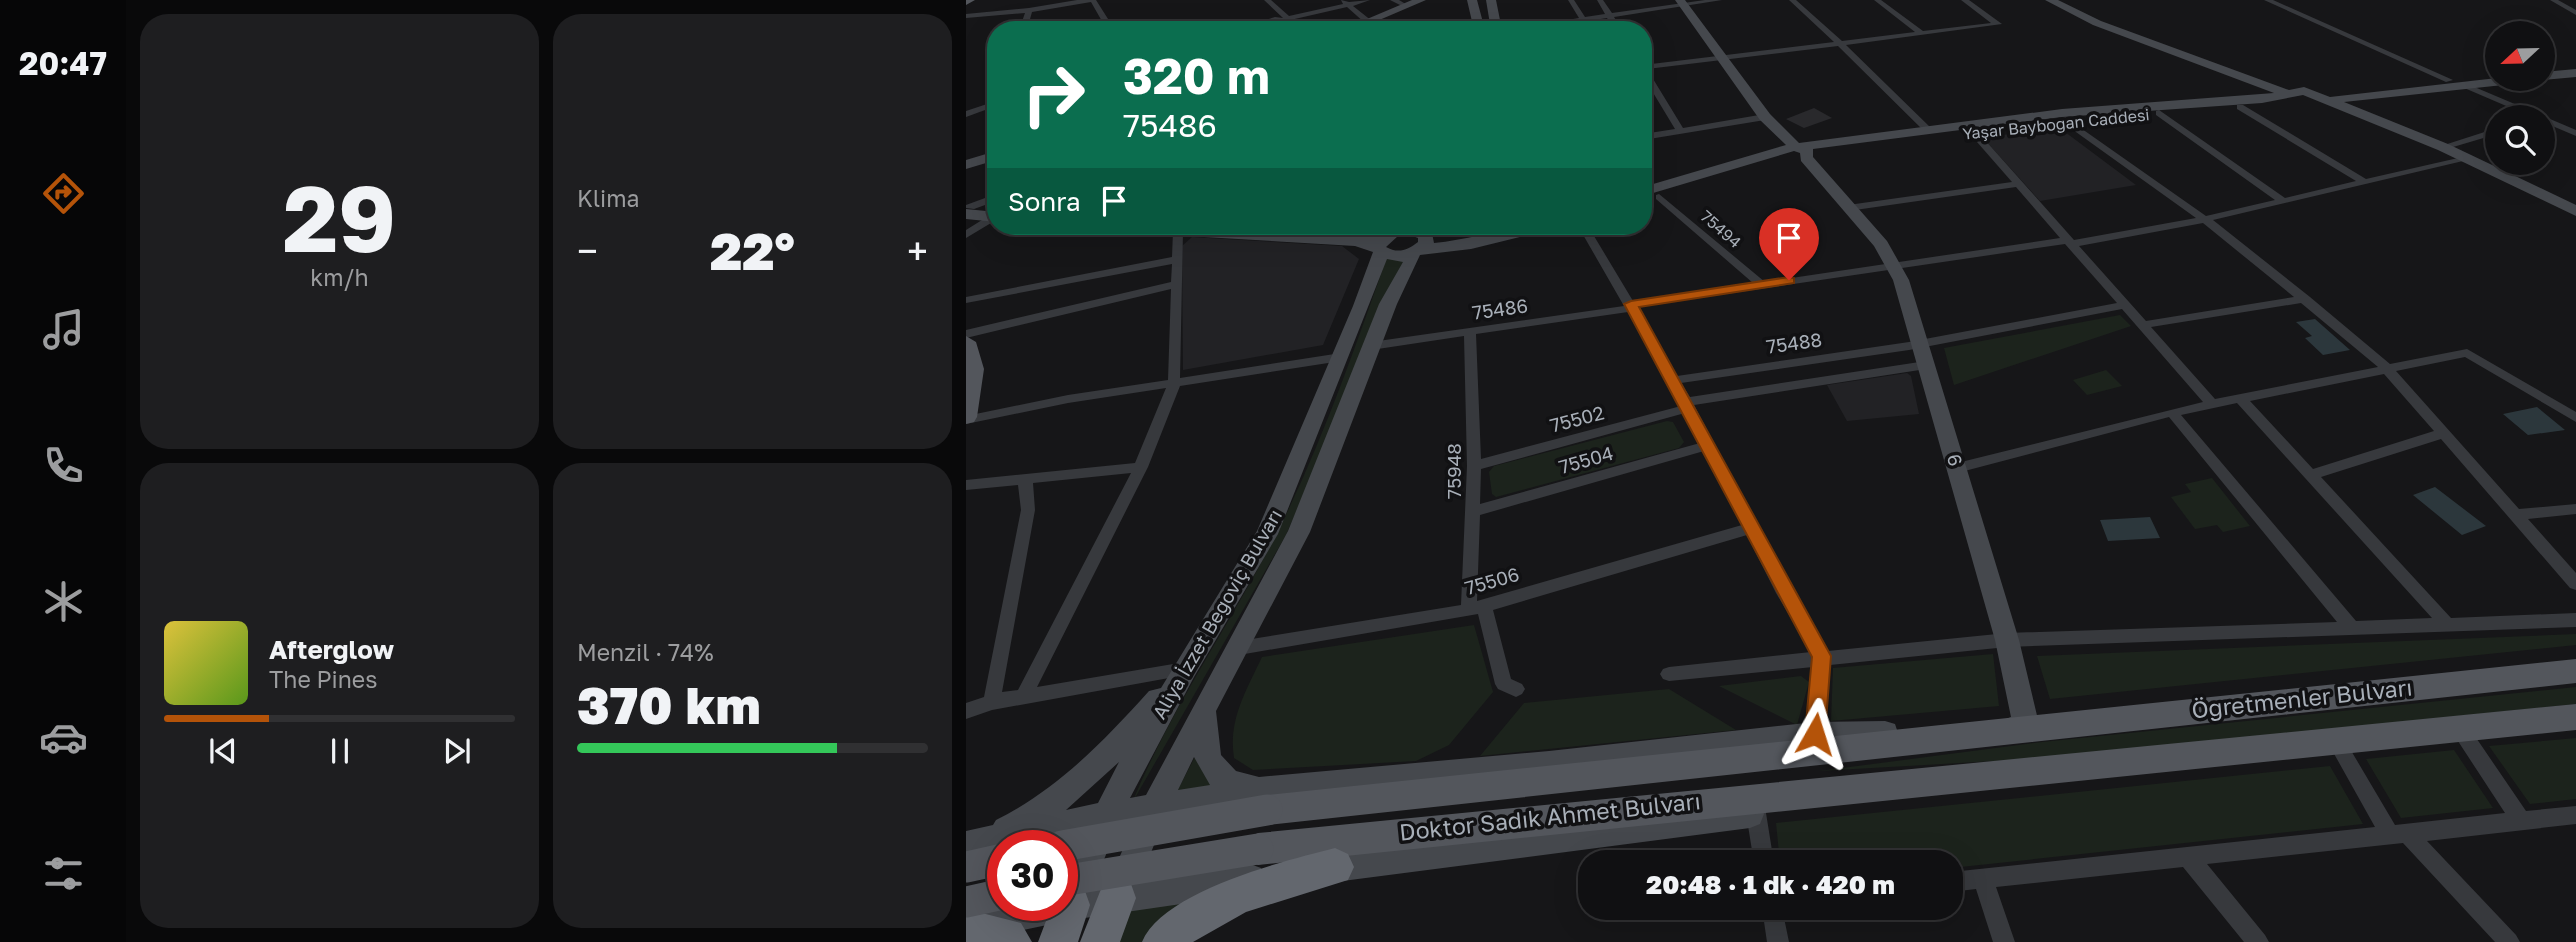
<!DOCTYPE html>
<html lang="tr">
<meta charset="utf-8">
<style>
:root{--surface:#101012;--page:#1e1e20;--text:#f1f3f6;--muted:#9c9d9f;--line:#303032;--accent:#b45309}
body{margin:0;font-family:"Golos Text",sans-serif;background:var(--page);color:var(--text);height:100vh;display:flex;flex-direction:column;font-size:26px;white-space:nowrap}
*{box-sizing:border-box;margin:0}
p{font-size:23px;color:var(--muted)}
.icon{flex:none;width:38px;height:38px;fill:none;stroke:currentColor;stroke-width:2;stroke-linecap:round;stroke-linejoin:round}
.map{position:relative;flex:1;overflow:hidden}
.side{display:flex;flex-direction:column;gap:14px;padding:14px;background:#09090a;width:840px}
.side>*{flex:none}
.top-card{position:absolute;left:21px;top:21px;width:665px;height:214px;border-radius:28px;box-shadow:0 7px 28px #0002,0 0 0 2px var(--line);background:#0b6e4f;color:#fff;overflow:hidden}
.needle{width:46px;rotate:248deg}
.tools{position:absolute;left:1519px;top:21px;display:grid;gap:14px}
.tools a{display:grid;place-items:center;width:70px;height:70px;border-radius:50%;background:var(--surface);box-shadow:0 7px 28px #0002,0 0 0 2px var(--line);font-size:35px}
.speed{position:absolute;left:21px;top:830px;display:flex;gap:14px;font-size:35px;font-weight:700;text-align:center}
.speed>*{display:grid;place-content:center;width:91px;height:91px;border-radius:50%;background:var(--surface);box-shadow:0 7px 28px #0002,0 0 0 2px var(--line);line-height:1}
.speed .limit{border:10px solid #d22;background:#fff;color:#111}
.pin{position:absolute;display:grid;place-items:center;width:60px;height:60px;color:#fff;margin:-72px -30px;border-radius:50% 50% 50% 0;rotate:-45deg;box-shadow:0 0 7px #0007}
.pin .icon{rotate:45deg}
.me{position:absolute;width:77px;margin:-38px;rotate:6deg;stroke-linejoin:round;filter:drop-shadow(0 0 5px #0008)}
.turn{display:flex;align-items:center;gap:24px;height:147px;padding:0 21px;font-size:32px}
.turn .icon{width:91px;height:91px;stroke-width:2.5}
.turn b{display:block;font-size:49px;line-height:60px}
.then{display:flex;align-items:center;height:66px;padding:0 21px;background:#0003;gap:14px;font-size:26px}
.big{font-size:52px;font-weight:800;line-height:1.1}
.side .card{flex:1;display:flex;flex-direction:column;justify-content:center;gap:10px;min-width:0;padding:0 24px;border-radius:28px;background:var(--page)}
.side .dial{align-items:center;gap:0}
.dial b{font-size:91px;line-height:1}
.song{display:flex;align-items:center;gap:21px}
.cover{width:84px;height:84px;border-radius:10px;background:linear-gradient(135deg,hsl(50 70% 55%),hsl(90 70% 35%))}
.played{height:7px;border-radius:4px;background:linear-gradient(90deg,var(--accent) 30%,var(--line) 30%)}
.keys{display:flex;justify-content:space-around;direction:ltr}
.heat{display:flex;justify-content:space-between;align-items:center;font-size:38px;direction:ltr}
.charge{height:10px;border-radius:5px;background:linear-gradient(90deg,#34c759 74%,var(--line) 0)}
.side .tiles{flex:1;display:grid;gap:14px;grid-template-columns:repeat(2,1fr)}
.trip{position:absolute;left:612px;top:850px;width:385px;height:70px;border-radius:28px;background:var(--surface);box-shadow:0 7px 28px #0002,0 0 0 2px var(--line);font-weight:800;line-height:70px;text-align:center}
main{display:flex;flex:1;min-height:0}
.tab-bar{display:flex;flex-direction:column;width:126px;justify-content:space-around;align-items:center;background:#060607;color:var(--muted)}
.tab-bar .icon{width:49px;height:49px}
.tab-bar .selected{color:var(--accent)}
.tab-bar b{font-size:32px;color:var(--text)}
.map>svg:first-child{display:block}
.built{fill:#222225}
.green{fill:#1c231c}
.water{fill:#2c373c}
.building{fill:#29292c}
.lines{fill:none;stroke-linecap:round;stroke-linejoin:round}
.street{fill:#37393d;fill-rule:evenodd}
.secondary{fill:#45484d;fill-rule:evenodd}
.primary{fill:#53565c;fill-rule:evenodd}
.highway{fill:#63676e;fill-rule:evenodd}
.primary-bridge{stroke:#53565c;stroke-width:31}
.route{fill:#b45309;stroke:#753606;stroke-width:2}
.labels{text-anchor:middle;stroke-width:7;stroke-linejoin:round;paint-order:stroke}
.far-street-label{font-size:16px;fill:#a8afb8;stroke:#111113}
.street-label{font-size:19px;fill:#a8afb8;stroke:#111113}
.near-street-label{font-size:23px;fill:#a8afb8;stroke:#111113}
</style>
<main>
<nav class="tab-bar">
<b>20:47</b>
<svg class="icon selected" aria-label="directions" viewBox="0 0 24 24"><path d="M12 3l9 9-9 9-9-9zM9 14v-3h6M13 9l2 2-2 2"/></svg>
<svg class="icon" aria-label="music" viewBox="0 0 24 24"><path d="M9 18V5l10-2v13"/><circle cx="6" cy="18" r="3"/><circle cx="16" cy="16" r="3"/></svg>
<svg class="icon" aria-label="phone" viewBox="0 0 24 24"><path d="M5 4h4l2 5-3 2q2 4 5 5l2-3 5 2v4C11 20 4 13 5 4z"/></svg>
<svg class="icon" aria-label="climate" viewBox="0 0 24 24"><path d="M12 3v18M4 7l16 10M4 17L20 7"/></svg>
<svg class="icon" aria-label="car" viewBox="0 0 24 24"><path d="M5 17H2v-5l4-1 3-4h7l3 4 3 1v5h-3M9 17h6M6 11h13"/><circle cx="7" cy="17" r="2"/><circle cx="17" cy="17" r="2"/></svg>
<svg class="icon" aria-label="filters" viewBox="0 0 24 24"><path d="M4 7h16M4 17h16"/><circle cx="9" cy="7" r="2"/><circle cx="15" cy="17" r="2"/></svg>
</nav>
<section class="side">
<div class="tiles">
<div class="card dial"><b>29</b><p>km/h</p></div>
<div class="card"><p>Klima</p>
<div class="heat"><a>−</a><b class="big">22°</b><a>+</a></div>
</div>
<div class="card">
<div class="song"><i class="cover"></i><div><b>Afterglow</b><p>The Pines</p></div></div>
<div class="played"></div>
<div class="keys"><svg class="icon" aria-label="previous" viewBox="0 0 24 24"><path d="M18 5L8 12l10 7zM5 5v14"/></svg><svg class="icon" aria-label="pause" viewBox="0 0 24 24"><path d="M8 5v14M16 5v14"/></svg><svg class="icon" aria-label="next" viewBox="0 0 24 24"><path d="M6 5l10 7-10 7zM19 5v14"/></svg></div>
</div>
<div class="card"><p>Menzil · 74%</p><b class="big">370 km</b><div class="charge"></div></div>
</div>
</section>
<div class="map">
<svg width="1610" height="942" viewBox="0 0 1610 942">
<rect width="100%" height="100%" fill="#161618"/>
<path class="built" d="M1089,127L1095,129L1170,185L1074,201L1017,138Z
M226,237L376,246L393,259L357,345L217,370L216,246Z
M941,373L945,376L953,414L881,421L861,385Z"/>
<path class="green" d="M421,257H440L320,535L166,803C204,710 263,626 309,537C354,448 388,351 421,257Z
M1154,315L1165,326L988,385L978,348Z
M1140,370L1156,386L1121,395L1107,380Z
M701,421L707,422L718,442L713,448L530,497L526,494L523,472L528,466Z
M1246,478L1284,526L1257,532L1251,525L1229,529L1205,497L1225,492L1219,484Z
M508,625L527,692L483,745L450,761L287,770L268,758C262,720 280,691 296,657Z
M1610,634V645L1084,699L1071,656Z
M1027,654L1033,706L865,721L867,668Z
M835,676L843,682L831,725L753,686Z
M1610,687V704L1082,758L853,771L1076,742Z
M703,689L770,730L514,756L558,703Z
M1610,738V799L1564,804L1523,746Z
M1488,750L1527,808L1435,818L1400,759Z
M232,751L251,786L209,795Z
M1364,766L1397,824L985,868V863H814L810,823Z
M231,900L181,942H151L163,908Z"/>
<path class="water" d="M1349,319L1384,350L1357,355L1339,338L1346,336L1330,322Z
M1571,407L1599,430L1562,435L1537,414Z
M1469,487L1520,526L1496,535L1447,495Z
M1184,517L1194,538L1142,541L1134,520Z"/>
<path class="building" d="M848,108L866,118L838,128L820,119Z"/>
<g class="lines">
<path class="street" d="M111,0H130L149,30H141L125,2L66,12L61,30H53L59,13L0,18V14L63,8Z
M298,0H305L323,16L377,4L375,0L383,2L404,0L387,6L406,21L399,23L381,7L320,21L332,30H323L313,23L283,30H268L309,17L317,18Z
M424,0H433L443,6L438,7Z
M602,0H608L619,17L639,14L631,0H637L646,13L739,0H756L648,17L656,30H648L641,18L622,21L628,30H620L615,22L562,30H541L613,18Z
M823,0H830L876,41L949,32L908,0H915L957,31L1025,23L995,0H1003L1036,24L880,45L966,129V133H960L872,46L681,69L717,128L799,114L803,117L799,120L677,140V134L709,129L677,76V65L868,42Z
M1298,0H1307L1487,80L1480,82Z
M1584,0H1592L1610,10V15Z
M1499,83L1610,130V136L1577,122V117H1566L1496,87L1495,85Z
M30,101V106L0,117V111Z
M1271,105H1277L1400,179L1492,158L1497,161L1247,220L1344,297L1424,364L1501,349L1610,412V422L1499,357L1430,371L1553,509L1610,504V514L1562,519L1610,573V590L1604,588L1475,439L1355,477L1485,618L1610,613V627L1041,647L864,665L858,734L855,740L849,742L843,740L840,734L847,667L703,681L697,679L694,674L697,669L703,667L845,652L810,593L781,535L527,610L545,679L556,684L559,689L556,694L550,697L532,689L529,684L512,614L273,655L267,653L265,648L267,643L273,641L495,605L501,466L498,336L405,350L399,346L405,342L658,306L612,226H622L667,301L787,283L690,199V195L693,194L799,282L1094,238L1050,187L882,211L877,208L882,205L1046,182L1004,134V130H1010L1108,240L1230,218L1096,122V118L1099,117L1240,216L1309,200L1190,115V111L1193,110L1319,198L1390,181L1271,109ZM1237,223L1328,297L1180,321L1113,246ZM1099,244L1151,303L943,342L711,376L672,310V307ZM1335,303L1412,367L1249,399L1185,327ZM1156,309L1237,402L991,463L986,464L984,468L986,472L991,473L1203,417L1371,622L1041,633L862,651L822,583L728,405L960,369L966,365L960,361L724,397L715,383L943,350ZM662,312L715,406L515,459L510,334ZM1418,374L1468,431L1347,469L1284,401ZM1271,403L1466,618L1390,621L1215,415ZM719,413L734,443L514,504L515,469ZM738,451L776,525L511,601L514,515Z
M1531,128V134L1477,150L1472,147Z
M30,194V201L8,209L0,208V205Z
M30,214V220L0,238V230L24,215Z
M303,226H313L311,232L307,233L302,230Z
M212,228L217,231L214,378L375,353L381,357L375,361L214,386L182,467L71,687L219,662L225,664L227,669L225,674L26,710L0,719V703L18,697L55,510L52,485L0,490V480L169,463L200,388L102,403L0,424V416L102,395L202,380L205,289L0,338V330L205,282L206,264L0,303V297L206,257L207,231ZM165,473L52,690L36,692L69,510L67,483Z
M1494,721L1500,723L1560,811L1610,806V824L1461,841L1550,935L1554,942H1529L1437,843L1241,864L1299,935L1303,942H1278L1217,867L1030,887L1049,942H1027L1010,889L985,892V872L1409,827L1362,743L1365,737L1371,735L1377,737L1429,825L1539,813L1488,735L1485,729L1488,723Z
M790,804L797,806L800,813L808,863H788L780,813L783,806Z
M796,908H816L823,942H801Z"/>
<path class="secondary" d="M446,0H460L390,30H375Z
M501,0H511L519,30H508Z
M520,0H530L536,30H525Z
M709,0H719L804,114L833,143L1096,109L1308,93L1127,25L1079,0H1092L1135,21L1323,90L1338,87L1364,97L1531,78L1562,79L1556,83L1378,102L1482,144L1610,205V216L1472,150L1337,95L1296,103L1096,117L847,149V157L921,241L943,280L1053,640L1074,728L1070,737L1046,741L1037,738L1033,729L1037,720L1045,717L1029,640L927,280L908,246L835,161L834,153L828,151L677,196V187L820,145L794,120Z
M1610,69V77L1577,80L1573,79H1577V72Z
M30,151V160L0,169V160Z
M0,209L30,212V222L0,219Z
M127,226H210L382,236V230L388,228L448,226L466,233L468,243C508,239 549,224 590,226L587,229L505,249L454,255L431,304L344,532L250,711L255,755L270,771L293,777L583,751L849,722L919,721L929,724L932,733L929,742L919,745L849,746L583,777L314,801L198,820L174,880L284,864L295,868L299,879L295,890L284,894L105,920L0,942V912L37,904L96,905L97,886L119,835L70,845H37V853L0,861V831L27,825L30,820C92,789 137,742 183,691L195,688L291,531L387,306L407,252L389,246L135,231ZM444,235L452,238V242C442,250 432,254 420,247L432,236ZM421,259L437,262L413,304L322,531L180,795L164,798L228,677L312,534ZM228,757L244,785L212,790ZM153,762L132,803L100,810ZM167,826L144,879L146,884L127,886L151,828Z
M784,800L794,804L798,814L794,824L784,828L361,883L350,879L346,868L350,857L361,853Z"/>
<path class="primary" d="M0,0H9L0,5Z
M0,336L10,342L18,369L11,417L8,422L0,424Z
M1610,659V683L301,825L290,821L285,810L290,799L301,795Z
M1610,704V730L292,865L281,860L276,849L281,838L292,833Z"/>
<path class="highway" d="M369,848L382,854L388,867L382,880L280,912L227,942H176C197,891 318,861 369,848Z
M151,879L165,884L170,898L154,942H114L137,884Z
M105,886L119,891L124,905L112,942H72L86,905H96V889Z
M0,909L55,923L66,942H0Z"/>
<path class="primary-bridge" d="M96,846L301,810
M0,867L37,859
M96,881L292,849
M0,902L37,894"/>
</g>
<path class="route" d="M823,277L828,278V283L673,307L865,656L859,734L856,741L849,744L842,741L839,734L846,657L658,304L665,301Z"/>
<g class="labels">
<g class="far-street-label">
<text transform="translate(1090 124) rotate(-6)" y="6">Yaşar Bayboğan Caddesi</text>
<text transform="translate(755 229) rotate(41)" y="6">75494</text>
</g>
<g class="street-label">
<text transform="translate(534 309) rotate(-8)" y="7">75486</text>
<text transform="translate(828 343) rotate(-8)" y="7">75488</text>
<text transform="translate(611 419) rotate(-15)" y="7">75502</text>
<text transform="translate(620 460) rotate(-16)" y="7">75504</text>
<text transform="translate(989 460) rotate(73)" y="7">6</text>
<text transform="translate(488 471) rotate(-90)" y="7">75948</text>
<text transform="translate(526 581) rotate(-16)" y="7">75506</text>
<text transform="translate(251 614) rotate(-60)" y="7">Aliya İzzet Begoviç Bulvarı</text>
</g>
<g class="near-street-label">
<text transform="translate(1336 699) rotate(-6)" y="8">Öğretmenler Bulvarı</text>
<text transform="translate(584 817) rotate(-6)" y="8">Doktor Sadık Ahmet Bulvarı</text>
</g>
</g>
</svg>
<div class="tools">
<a><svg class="needle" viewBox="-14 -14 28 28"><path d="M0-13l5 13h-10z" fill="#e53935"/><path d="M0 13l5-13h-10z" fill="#9c9d9f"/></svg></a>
<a><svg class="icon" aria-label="search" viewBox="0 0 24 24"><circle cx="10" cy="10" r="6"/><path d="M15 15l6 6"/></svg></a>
</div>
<div class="speed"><div class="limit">30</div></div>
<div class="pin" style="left:823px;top:280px;background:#d93025"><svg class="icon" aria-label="arrive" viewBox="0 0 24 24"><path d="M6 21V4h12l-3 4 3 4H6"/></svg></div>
<svg class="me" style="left:849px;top:734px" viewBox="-20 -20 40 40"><path d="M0-17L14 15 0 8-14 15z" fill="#b45309" stroke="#fff" stroke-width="4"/></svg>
<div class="trip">20:48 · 1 dk · 420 m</div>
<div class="top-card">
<div class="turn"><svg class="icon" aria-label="right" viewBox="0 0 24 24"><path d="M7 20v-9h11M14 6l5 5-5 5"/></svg><div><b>320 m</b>75486</div></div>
<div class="then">Sonra<svg class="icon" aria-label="arrive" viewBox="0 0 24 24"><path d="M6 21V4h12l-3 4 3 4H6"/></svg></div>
</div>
</div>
</main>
